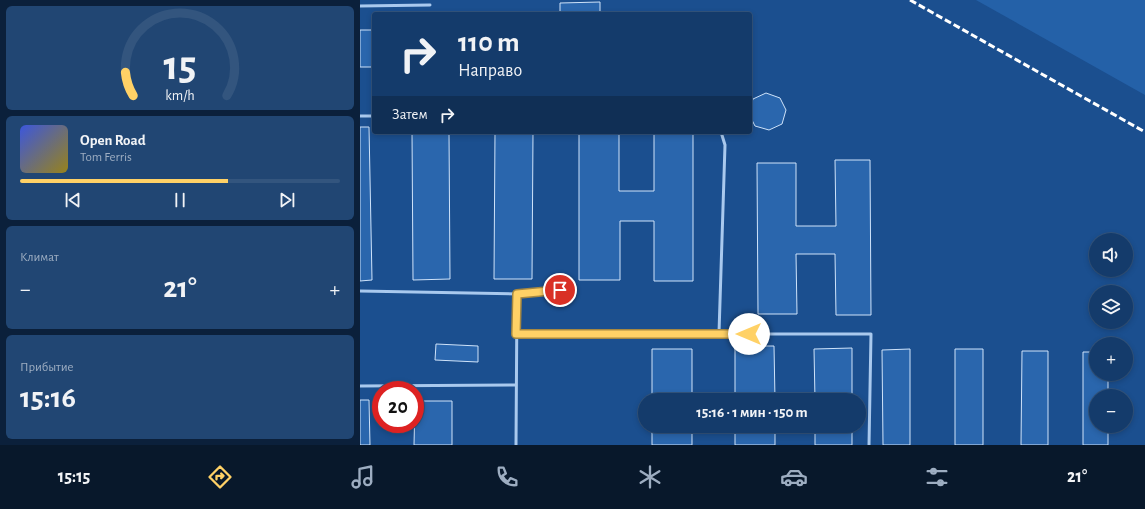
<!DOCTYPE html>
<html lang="ru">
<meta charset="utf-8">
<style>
:root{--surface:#143b6b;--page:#214673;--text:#f1f3f6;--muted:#9dadc1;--line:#33557e;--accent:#ffd166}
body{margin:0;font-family:"Alegreya Sans",sans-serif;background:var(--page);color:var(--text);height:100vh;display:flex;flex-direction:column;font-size:15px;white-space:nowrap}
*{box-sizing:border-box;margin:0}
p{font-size:13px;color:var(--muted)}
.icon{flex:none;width:22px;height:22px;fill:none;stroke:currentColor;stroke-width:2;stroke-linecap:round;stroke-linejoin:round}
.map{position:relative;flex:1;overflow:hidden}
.side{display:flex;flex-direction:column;gap:6px;padding:6px;background:#0b203b;width:360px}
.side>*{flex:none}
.guide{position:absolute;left:12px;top:12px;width:380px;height:122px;border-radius:4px;box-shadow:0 2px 6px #0003,0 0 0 1px var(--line);background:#143b6b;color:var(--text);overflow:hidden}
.tools{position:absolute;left:729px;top:233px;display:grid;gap:8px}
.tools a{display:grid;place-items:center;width:44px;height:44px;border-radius:50%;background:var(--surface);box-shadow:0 2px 6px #0003,0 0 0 1px var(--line);font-size:20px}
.speed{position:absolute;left:12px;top:381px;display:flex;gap:8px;font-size:20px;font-weight:700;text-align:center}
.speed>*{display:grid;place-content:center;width:52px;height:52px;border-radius:50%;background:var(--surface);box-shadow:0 2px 6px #0003,0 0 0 1px var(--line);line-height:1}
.speed .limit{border:6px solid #d22;background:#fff;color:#111}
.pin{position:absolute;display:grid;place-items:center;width:34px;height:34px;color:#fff;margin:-17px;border:2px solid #fff;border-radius:50%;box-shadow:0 1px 4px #0007}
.me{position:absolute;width:44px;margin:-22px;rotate:270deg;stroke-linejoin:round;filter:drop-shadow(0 0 3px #0008)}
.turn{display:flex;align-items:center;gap:14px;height:84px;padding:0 20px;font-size:18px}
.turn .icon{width:52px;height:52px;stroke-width:2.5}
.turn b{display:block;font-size:28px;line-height:34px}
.then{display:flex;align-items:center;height:38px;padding:0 20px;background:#0003;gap:8px;font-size:15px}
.big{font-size:30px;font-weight:700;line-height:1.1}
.side .card{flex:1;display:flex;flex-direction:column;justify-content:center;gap:6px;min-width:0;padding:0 14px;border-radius:6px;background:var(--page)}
.side .dial{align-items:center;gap:0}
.dial svg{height:104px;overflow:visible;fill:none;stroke:var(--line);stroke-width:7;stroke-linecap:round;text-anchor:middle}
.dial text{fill:var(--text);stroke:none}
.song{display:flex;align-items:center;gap:12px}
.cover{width:48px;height:48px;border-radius:6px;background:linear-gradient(135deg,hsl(230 70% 55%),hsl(50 70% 35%))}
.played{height:4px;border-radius:2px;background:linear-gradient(90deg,var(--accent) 65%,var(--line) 65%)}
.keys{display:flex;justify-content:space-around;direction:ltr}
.heat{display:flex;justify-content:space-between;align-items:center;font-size:22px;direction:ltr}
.trip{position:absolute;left:278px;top:393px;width:228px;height:40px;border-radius:20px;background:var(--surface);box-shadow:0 2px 6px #0003,0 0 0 1px var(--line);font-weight:700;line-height:40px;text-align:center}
.tab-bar{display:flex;height:64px;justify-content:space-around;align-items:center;background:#08182b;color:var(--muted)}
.tab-bar .icon{width:28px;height:28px}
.tab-bar .on{color:var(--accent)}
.tab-bar b{font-size:18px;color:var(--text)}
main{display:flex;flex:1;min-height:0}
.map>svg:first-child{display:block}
.green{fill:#2461a8}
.building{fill:#2a66ad;stroke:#cfe3fa}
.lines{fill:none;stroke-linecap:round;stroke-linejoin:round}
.lane{stroke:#a9c9ee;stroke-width:3}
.rail{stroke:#fff;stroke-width:3;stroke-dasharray:7 3;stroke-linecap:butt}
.route-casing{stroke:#a68842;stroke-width:10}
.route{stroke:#ffd166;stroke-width:7}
</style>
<main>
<section class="side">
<div class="card dial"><svg viewBox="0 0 100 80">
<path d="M14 69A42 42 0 1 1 86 69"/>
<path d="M14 69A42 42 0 0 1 8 51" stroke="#ffd166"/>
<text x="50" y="56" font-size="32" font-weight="700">15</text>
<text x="50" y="72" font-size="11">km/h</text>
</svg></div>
<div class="card">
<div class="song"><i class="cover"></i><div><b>Open Road</b><p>Tom Ferris</p></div></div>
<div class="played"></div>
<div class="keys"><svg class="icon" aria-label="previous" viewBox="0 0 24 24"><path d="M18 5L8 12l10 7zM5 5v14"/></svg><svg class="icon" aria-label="pause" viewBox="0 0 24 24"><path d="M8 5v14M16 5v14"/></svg><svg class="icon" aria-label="next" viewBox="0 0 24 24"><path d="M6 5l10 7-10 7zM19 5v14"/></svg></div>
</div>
<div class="card"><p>Климат</p>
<div class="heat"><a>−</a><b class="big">21°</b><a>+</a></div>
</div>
<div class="card"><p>Прибытие</p><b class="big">15:16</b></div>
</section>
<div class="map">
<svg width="785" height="445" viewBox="0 0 785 445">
<rect width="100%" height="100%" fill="#1b4f8f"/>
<path class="green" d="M616,0H785V95Z"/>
<path class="building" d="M240,2V14H200V3Z
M0,30H14V67H0Z
M406,93L420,98L426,110L422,124L409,130L395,126L390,116V109L393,99Z
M0,127H9L12,280L0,281Z
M52,132H89L90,279L53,280Z
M135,132H173L172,279H134Z
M219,132H259V191H294V132H333V281H294V221H260V280H219Z
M475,160H510L511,315H476L475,254H436L437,314H398L397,163H436V226H476Z
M76,344L118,346V362L75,360Z
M375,346H414L415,400H375Z
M492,348V400H455L454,349Z
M292,349H332V400H292Z
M550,349V445H523L522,350Z
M595,349H623V445H595Z
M662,351H688V445H661Z
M723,352H736V374H748V396H736V426H748V445H723Z
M0,400H9L10,445H0Z
M55,401H92V445H54Z
M292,426H332V445H292Z
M375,426H415V445H375Z
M455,426H492V445H455Z"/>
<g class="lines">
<path class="lane" d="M0,6L70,5
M0,116H14
M0,291L157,294L200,290
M359,333L365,145L361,132
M157,334H511L509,445
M0,386L156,385
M156,445L157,294"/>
<path class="rail" d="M550,0L785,132"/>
</g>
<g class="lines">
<defs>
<path id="route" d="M200,290L157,294L156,334H389"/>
</defs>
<use href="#route" class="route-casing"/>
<use href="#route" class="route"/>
</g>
</svg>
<div class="tools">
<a><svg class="icon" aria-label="sound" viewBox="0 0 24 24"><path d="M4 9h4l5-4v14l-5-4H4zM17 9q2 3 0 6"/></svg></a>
<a><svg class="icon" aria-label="layers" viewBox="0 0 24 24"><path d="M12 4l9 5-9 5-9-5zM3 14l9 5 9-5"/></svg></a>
<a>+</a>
<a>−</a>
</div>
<div class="speed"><div class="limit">20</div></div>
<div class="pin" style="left:200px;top:290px;background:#d93025"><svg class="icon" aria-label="arrive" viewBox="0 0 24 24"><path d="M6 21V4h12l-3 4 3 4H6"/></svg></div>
<svg class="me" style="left:389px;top:334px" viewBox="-20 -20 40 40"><circle r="19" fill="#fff"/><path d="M0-13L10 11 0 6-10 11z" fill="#ffd166"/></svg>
<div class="trip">15:16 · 1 мин · 150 m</div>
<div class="guide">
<div class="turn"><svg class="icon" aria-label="right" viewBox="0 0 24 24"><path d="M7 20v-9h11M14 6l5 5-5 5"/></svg><div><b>110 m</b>Направо</div></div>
<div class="then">Затем<svg class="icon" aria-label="right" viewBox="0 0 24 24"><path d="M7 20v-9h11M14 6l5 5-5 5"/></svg></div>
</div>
</div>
</main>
<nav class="tab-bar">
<b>15:15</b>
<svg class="icon on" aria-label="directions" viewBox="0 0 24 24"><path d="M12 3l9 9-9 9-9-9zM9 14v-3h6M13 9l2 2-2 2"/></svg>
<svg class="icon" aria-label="music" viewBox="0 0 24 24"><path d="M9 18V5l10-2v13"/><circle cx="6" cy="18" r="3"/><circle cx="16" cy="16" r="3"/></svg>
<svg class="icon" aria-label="phone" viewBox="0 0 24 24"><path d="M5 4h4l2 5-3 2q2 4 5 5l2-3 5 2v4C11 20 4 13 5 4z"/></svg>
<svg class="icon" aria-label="climate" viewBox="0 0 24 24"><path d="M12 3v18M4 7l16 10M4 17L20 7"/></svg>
<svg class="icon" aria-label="car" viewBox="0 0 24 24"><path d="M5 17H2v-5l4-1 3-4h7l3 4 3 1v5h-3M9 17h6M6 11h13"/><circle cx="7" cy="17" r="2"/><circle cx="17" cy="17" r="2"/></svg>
<svg class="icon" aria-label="filters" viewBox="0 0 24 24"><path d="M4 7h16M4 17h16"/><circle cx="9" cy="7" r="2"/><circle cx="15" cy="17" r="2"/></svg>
<b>21°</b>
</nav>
